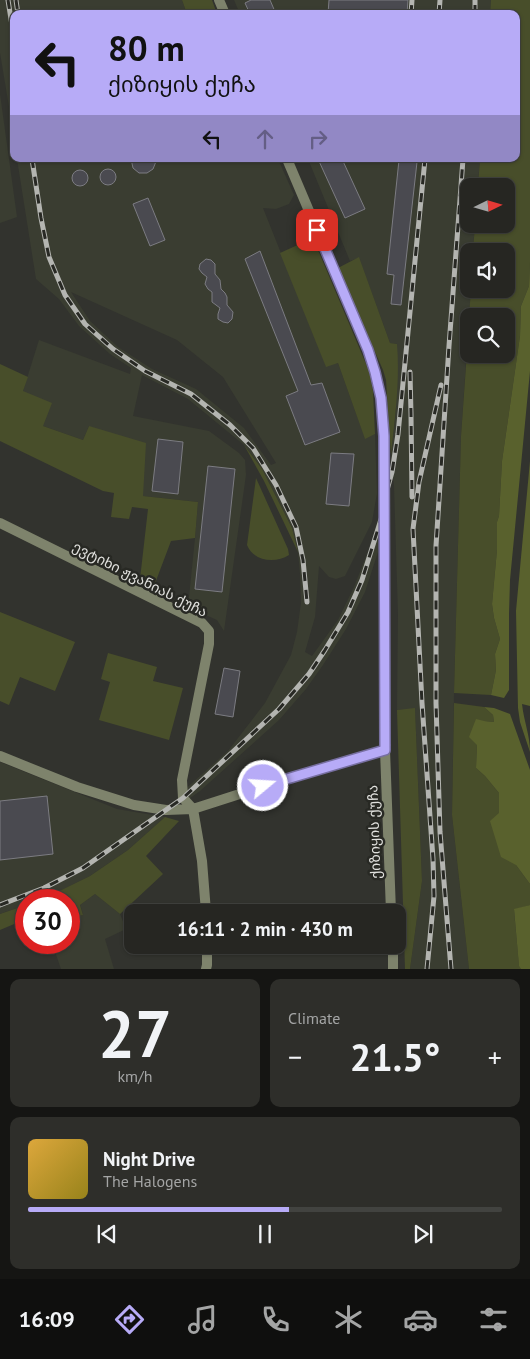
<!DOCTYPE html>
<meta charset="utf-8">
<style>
:root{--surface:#262622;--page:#2e2e2a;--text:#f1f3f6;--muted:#a4a5a5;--line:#424340;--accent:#b7abf7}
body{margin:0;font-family:"PT Sans","Noto Sans Georgian",sans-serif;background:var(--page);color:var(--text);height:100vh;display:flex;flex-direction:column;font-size:19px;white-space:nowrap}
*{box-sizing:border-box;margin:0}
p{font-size:16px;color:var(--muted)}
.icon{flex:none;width:28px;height:28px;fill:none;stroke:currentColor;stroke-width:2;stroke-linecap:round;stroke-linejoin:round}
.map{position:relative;height:969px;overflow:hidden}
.details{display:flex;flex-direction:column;gap:10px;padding:10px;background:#151513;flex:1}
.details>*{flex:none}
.banner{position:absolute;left:10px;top:10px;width:510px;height:152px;border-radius:10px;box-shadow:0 1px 4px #0004,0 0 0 1px var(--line);background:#b7abf7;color:#111;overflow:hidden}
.needle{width:32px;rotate:85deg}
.tools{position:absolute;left:460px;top:178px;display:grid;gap:10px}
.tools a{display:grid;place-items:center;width:55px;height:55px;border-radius:10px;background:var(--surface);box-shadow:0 1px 4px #0004,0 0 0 1px var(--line);font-size:25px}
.speed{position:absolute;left:15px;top:889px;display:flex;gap:10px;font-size:25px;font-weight:700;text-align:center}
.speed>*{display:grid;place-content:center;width:65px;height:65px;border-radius:50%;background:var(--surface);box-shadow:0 1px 4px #0004,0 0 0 1px var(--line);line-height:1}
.speed .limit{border:8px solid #d22;background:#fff;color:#111}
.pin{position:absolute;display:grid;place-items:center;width:42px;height:42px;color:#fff;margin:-21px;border-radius:10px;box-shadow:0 2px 8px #0006}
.me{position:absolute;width:55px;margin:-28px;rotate:72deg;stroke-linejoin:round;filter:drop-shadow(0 0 4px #0008)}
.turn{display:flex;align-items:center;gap:18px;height:105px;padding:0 15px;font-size:22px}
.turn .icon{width:65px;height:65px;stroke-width:2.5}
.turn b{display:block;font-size:35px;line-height:42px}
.lanes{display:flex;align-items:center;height:48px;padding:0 15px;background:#0003;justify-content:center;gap:25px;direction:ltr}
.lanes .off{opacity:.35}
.big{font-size:38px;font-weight:800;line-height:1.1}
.details .tile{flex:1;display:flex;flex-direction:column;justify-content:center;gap:8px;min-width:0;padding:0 18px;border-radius:10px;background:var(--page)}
.details .dial{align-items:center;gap:0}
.dial b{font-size:65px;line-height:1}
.song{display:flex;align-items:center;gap:15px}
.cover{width:60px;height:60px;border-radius:8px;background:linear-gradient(135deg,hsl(40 70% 55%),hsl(50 70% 35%))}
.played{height:5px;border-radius:2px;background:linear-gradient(90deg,var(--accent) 55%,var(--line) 55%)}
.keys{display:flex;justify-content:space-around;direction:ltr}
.heat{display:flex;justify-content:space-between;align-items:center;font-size:28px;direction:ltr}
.details .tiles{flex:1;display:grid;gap:10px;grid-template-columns:1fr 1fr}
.tile:last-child{grid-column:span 2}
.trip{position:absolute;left:124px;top:904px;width:282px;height:50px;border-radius:10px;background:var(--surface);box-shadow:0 1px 4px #0004,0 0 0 1px var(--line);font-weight:800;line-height:50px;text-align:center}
.tab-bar{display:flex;height:80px;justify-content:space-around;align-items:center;background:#0f0f0e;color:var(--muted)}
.tab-bar .icon{width:35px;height:35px}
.tab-bar .active{color:var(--accent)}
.tab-bar b{font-size:22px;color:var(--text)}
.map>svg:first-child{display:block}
.built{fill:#3a3d31;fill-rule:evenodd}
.green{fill:#484e2a}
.forest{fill:#59612d}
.building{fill:#4a4a50;stroke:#7c7c82}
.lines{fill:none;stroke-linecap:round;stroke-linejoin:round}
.minor{stroke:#7e836c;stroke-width:10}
.tertiary{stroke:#7e836c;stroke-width:10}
.rail-casing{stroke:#b4b5b1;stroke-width:5}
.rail{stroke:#282924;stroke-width:3;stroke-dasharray:9;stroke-linecap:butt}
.route-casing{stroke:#776fa1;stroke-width:12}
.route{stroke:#b7abf7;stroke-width:9}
.labels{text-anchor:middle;stroke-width:5;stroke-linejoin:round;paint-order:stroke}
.street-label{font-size:14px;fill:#e1e1de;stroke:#282924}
</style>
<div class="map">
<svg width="530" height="969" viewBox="0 0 530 969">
<rect width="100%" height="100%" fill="#32332e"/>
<path class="built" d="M0,0H182L187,14H14V137L0,53Z
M234,0H491L490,14H240Z
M0,94L17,217L0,223Z
M17,159H278L294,195L289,204L276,209L263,208L326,366L338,363L365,438L375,434L377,493L372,522L345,576L336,579L329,577L319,566L315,617L305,652L312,656L338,620L354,587L371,544L383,500L384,530L378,552L365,592L346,629L323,665L306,689L279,720L200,791L186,801L182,792L228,751L265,703L291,655L297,632L301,603L300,574L298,552L292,528L262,469L244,445L188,399L142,375L133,416L209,431L239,453L245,460L246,475L224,631L217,620L188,607L195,538L198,502L143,496L89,426L83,440L43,426L23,391L39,340L130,374L131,368L110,354L79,326L59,299L36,279ZM71,292L177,340L223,377L276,463L271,465L244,428L196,389L152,369L118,347L90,321Z
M308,159H480L478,186H469V224H475L473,251H469V289H471L461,436L454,693L452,815L469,969H410L422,881L415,709L397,710L398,614L394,486L391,455L396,409L397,344L390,343L359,258L350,261Z
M0,762L117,809L165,817L128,850L90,876L46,898L41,900H26V905L0,914Z
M95,894L120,914L126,929L105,939L114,969H61L52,943L69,942V918L83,915L80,905Z"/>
<path class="green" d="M182,0H212L217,14H187Z
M491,0H530V262L529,286L521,306L520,336L502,461L499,516L497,522V550L492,604L494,618L500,639L495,654L496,670L491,695L454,693L461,436L469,323V354H506V316H469L471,289H506V251H473L475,224H506V186H478L480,159H516V14H490Z
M313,238L369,371L373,391L375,434L365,439L338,363L326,367L280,253Z
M359,257L390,343L397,344C400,381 395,418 391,455L386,380L383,370L338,268Z
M0,364L28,377L23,391L52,403L43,426L83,440L89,426L146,443L143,496L198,502L195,538L171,541L154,586L140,579L148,509L132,507L129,519L111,517L114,493L103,491L0,441Z
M244,445L262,469L292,528L298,552L264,481Z
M256,478L288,549L289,555C275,564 253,561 247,545Z
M0,612L75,642L55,691L20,677L9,705L0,701Z
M108,653L157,667L153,681L183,688L169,740L99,720L110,682L101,679Z
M454,703L484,707L493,715L494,722L484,721L477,745L476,768L485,776L499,793V813L516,865L530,884V905L514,910L519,965L521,969H469L452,815Z
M415,708L422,881L410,969H405L397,710Z
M165,817L179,821L146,856L163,874L120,914L95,894L80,905L83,915L69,918V900H41L90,876L128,850Z
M26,905V919L0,930V914Z"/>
<path class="forest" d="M530,262V371L510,580L509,614V690L504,698L491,695L496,670L495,654L500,639L494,618L492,604L497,550V522L499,516L502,461L520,336L521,306L529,286Z
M530,461V706L522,704C524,722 530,735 530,752L520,722L518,708L516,611Z
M484,707L494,708L510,714L530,770V884L516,865L501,857L490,821L499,813V793L485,776L476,768L477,745L469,737L476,719L484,721L494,722L493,715Z
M530,905V969H521L519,966L514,909Z"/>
<path class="building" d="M251,0H270L276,14H250L245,3Z
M329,0H408L407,14H328Z
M131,159H157L153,169L147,173H139L133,168Z
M318,159H342L365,209L345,218Z
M399,160L417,162L401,305L391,304L394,275L387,274Z
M100 177a8 8 0 1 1 16 0a8 8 0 1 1-16 0Z
M72 178a8 8 0 1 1 16 0a8 8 0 1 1-16 0Z
M148,198L165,240L150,246L133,204Z
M260,251L311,385L322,383L340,432L305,445L286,396L298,391L245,259Z
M206,259L211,260L215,264V274L220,280L221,289L225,293L227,297V305L233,312L232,319L228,323L223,322L218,319V314L220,308L212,302V292L208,289L205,284L207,277L202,273L199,269L200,264Z
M158,439L183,442L178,494L152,491Z
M331,453L354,454L349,506L326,504Z
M208,466L235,469L222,592L195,589Z
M224,668L240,671L233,717L215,714Z
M47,796L53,854L0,860V801Z"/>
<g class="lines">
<path class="minor" d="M0,523L202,623L209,631V644L182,780L183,798L193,809
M0,756L77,787L134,805L166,810L193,809L286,779L385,750L391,912
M193,809L202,861L206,912
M393,945V969
M206,969L207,965V945"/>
<path class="tertiary" d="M219,0L225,14
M287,159L368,350L375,372L381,398L384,436L385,750"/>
<defs>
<path id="rail" d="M8,0L14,38
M16,0L18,14
M411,14L412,0
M439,14L440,0
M475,14V0
M32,159L41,218L49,257L65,295L85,324L113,349L145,371L191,394L230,425L253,448L276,485L296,527L303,560L307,602
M410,372L411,414L412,497
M0,905L44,888L83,868L183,798L279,709L309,674L325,650L348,612L362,580L383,513L385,497L392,472L398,434L425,159
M427,969L434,896L433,859L422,703L413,529L419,482L441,385
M451,969L440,832L436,703V546L449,346L463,159"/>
</defs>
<use href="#rail" class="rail-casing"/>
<use href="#rail" class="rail"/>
</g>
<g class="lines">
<defs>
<path id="route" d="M263,786L385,750L384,436L381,398L375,372L368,350L317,230"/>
</defs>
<use href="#route" class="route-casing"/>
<use href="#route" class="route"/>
</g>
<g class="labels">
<g class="street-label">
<text transform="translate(140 579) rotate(27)" y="5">ევტიხი ჟვანიას ქუჩა</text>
<text transform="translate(374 832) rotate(-92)" y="5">ქიზიყის ქუჩა</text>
</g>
</g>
</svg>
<div class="tools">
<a><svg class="needle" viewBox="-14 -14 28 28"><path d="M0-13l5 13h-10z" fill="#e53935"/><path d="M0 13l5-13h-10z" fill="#a4a5a5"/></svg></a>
<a><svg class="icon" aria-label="sound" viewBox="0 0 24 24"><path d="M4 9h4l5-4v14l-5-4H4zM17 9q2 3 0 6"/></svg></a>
<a><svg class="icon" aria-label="search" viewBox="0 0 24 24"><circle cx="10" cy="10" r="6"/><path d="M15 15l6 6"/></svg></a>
</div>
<div class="speed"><div class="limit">30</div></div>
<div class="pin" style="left:317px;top:230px;background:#d93025"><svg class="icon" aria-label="arrive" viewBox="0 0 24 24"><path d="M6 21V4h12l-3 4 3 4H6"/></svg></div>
<svg class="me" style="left:263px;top:786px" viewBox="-20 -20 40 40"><circle r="17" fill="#b7abf7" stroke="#fff" stroke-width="3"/><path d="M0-11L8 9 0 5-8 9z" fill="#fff"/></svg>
<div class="trip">16:11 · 2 min · 430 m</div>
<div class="banner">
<div class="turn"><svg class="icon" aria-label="left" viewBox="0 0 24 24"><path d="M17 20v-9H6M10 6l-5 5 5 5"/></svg><div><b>80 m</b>ქიზიყის ქუჩა</div></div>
<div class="lanes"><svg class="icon" aria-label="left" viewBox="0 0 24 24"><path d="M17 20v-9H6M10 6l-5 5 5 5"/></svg><svg class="icon off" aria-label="ahead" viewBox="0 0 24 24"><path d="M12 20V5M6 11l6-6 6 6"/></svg><svg class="icon off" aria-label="right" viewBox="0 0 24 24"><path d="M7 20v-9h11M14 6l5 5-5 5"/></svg></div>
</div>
</div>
<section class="details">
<div class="tiles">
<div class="tile dial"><b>27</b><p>km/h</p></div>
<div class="tile"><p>Climate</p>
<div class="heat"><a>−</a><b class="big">21.5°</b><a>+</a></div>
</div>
<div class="tile">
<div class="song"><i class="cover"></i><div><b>Night Drive</b><p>The Halogens</p></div></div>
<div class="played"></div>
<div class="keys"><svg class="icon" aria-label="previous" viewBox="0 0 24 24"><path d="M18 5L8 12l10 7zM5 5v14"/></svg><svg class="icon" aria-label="pause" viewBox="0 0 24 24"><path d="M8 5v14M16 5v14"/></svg><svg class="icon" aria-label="next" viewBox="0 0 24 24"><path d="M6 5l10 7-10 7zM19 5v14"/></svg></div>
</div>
</div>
</section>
<nav class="tab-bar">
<b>16:09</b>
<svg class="icon active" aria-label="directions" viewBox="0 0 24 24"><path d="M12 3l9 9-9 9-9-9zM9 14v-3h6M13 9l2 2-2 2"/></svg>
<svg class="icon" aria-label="music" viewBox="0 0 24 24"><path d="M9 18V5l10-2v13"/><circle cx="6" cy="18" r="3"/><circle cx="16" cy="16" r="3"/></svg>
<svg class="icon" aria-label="phone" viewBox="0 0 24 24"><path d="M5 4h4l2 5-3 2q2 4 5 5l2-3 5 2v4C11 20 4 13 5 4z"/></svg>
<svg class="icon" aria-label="climate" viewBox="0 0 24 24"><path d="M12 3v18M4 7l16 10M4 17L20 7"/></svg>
<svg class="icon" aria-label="car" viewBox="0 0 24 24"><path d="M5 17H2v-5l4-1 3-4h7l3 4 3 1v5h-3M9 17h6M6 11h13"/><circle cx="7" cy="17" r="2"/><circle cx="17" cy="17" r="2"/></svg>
<svg class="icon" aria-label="filters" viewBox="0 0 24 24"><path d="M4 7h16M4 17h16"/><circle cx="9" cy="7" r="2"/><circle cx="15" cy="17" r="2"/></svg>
</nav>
